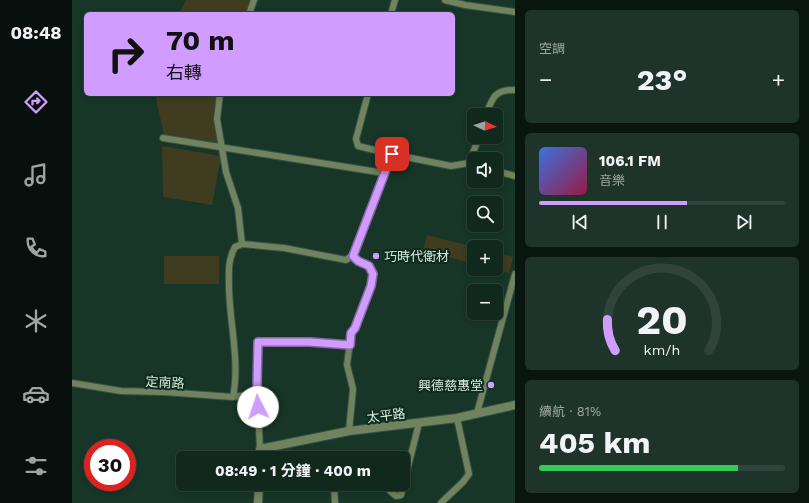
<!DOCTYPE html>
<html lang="zh-TW">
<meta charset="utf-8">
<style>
:root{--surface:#11281d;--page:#1e342a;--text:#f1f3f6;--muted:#9ca6a4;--line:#30443b;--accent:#d09dff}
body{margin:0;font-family:"Work Sans","Noto Sans TC",sans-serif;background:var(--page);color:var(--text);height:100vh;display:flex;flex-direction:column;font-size:15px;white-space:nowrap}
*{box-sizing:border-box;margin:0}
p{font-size:13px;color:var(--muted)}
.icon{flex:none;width:22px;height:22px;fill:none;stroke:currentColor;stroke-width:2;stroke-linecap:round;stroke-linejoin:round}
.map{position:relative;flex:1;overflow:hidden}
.panel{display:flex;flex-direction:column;gap:10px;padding:10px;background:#091610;width:294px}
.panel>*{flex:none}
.hud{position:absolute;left:12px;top:12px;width:371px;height:84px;border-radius:6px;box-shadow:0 2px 6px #0003,0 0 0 1px var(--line);background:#d09dff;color:#111;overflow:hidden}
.needle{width:26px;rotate:93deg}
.tools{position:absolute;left:395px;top:108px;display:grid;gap:8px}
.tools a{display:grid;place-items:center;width:36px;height:36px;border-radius:6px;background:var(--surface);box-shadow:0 2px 6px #0003,0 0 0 1px var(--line);font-size:20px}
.speed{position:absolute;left:12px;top:439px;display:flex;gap:8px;font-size:20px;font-weight:700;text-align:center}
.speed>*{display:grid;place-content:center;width:52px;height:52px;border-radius:50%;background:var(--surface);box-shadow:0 2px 6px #0003,0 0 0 1px var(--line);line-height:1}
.speed .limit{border:6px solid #d22;background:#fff;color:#111}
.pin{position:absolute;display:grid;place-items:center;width:34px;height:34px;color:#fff;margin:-17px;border-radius:8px;box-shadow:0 2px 6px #0006}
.me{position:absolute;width:44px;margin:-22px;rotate:356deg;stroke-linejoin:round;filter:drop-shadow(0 0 3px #0008)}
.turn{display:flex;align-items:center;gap:14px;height:84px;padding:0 16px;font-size:18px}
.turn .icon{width:52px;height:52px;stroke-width:2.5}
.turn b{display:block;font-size:28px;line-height:34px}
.big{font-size:30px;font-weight:700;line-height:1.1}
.panel .card{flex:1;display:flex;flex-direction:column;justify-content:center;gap:6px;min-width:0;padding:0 14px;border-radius:6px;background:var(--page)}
.panel .dial{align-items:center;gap:0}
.dial svg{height:104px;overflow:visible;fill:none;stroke:var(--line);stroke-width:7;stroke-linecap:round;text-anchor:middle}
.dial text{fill:var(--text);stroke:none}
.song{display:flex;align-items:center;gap:12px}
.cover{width:48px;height:48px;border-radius:6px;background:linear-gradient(135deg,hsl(220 70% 55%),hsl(340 70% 35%))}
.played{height:4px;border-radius:2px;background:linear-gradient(90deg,var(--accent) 60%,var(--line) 60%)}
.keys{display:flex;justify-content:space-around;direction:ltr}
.heat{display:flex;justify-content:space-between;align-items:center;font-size:22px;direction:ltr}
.charge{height:6px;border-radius:3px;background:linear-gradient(90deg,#34c759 81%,var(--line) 0)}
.trip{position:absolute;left:104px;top:451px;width:234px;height:40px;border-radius:6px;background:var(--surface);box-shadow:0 2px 6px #0003,0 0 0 1px var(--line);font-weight:700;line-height:40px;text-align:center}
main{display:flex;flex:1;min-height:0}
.tabs{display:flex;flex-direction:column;width:72px;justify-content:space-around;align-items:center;background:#07100c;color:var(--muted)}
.tabs .icon{width:28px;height:28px}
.tabs .current{color:var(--accent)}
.tabs b{font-size:18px;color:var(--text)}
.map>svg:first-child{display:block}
.green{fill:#403c1f}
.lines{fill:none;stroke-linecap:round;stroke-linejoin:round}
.minor-casing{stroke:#365344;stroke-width:8}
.tertiary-casing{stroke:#365344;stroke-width:10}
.minor{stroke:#70835e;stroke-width:6}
.tertiary{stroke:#70835e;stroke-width:8}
.route-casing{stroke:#8766a6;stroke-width:10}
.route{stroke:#d09dff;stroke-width:7}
.poi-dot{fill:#d09dff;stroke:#0d2c1d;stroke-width:1.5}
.labels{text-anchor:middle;stroke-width:4;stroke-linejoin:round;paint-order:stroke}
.poi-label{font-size:13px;fill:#d8eadf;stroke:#0d2c1d;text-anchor:start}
.street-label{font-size:13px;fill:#d8eadf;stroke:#0d2c1d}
</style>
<main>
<nav class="tabs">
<b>08:48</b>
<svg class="icon current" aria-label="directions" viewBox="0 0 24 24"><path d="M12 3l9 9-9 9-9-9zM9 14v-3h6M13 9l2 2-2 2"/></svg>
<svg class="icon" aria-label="music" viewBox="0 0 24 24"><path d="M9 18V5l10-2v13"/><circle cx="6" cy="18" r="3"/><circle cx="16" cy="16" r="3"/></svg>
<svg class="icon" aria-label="phone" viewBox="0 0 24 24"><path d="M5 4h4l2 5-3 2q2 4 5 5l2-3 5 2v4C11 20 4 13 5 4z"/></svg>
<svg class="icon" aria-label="climate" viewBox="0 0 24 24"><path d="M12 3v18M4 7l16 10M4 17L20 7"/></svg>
<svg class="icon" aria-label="car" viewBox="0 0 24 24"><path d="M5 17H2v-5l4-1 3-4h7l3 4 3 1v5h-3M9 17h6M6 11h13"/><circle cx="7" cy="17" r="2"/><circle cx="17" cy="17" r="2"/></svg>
<svg class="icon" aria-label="filters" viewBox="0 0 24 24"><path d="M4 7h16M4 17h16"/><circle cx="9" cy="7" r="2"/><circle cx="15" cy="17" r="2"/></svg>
</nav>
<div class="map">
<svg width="443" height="503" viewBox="0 0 443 503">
<rect width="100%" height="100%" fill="#173627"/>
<path class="green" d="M114,0H184L179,14H107Z
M83,94H151L146,110L149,146L92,135Z
M90,146L149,156L140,205L91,197Z
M355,235L402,247V264L351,250Z
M424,253L441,257L437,273L422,269H424Z
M92,256H147V284H92Z"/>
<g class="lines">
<defs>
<path id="minor" d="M373,0L393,5L443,12
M177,14L182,0
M319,14L323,0
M148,94L145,119L154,172L166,208L170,244
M296,94L284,139L286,146L319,154
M414,115C420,98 423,89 443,90
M91,138L312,173
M397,163L407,137
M424,171L443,176
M0,383L49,391L92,392L161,397L186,393
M161,397C168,362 158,325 157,289C157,273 155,262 163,247L170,244L212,248L274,260L281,255
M405,413L443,274
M277,431L281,389L275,365L279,333L283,328L299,286L301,274L297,266L286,261L281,255L319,154L379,166L397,163L402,165
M188,449L185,387L186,342H238L278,345
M312,484L318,491L324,496L329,495L347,423
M263,503L262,485L274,484
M369,503L391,482L397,474L385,418"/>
<path id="tertiary" d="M187,458L188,449L277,431L385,418L443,405
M186,503L187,484"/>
</defs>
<use href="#minor" class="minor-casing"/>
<use href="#tertiary" class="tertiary-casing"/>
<use href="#minor" class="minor"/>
<use href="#tertiary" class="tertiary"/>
</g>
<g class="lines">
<defs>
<path id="route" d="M186,407L185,387L186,342H238L278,345L279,333L283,328L299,286L301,274L297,266L286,261L281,256L320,154"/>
</defs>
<use href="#route" class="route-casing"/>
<use href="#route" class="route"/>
</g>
<g class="poi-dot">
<circle cx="304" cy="256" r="4"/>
<circle cx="419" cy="385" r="4"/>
</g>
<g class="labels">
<g class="poi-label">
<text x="312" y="261">巧時代衛材</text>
<text x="411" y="390" text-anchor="end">興德慈惠堂</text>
</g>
<g class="street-label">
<text transform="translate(93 382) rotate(3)" y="5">定南路</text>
<text transform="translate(314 415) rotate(-7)" y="5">太平路</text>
</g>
</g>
</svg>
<div class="tools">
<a><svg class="needle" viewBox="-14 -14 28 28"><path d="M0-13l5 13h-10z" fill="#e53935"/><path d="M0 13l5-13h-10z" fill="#9ca6a4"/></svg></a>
<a><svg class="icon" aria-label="sound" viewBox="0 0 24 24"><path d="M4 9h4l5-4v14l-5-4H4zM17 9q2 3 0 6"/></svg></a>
<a><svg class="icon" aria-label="search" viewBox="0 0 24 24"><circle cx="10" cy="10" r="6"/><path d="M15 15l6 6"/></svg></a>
<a>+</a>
<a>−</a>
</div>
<div class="speed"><div class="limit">30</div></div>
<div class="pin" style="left:320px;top:154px;background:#d93025"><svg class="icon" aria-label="arrive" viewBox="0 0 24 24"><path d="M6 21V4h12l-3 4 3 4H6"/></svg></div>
<svg class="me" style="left:186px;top:407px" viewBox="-20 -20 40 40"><circle r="19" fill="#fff"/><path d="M0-13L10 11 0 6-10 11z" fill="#d09dff"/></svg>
<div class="trip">08:49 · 1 分鐘 · 400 m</div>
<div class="hud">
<div class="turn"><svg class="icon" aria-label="right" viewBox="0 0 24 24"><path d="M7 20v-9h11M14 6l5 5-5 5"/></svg><div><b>70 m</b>右轉</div></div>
</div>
</div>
<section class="panel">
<div class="card"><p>空調</p>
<div class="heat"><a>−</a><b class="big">23°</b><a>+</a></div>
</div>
<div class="card">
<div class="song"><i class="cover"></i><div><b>106.1 FM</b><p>音樂</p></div></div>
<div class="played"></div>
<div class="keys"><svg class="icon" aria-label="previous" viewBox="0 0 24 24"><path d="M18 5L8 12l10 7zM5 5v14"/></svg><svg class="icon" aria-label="pause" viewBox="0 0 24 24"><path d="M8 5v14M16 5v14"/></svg><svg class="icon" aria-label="next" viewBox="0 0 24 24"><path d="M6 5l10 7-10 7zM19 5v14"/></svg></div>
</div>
<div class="card dial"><svg viewBox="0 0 100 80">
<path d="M14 69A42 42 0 1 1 86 69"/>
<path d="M14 69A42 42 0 0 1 8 45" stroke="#d09dff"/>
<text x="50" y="56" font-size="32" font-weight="700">20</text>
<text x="50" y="72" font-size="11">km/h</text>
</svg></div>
<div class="card"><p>續航 · 81%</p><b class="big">405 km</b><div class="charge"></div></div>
</section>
</main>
